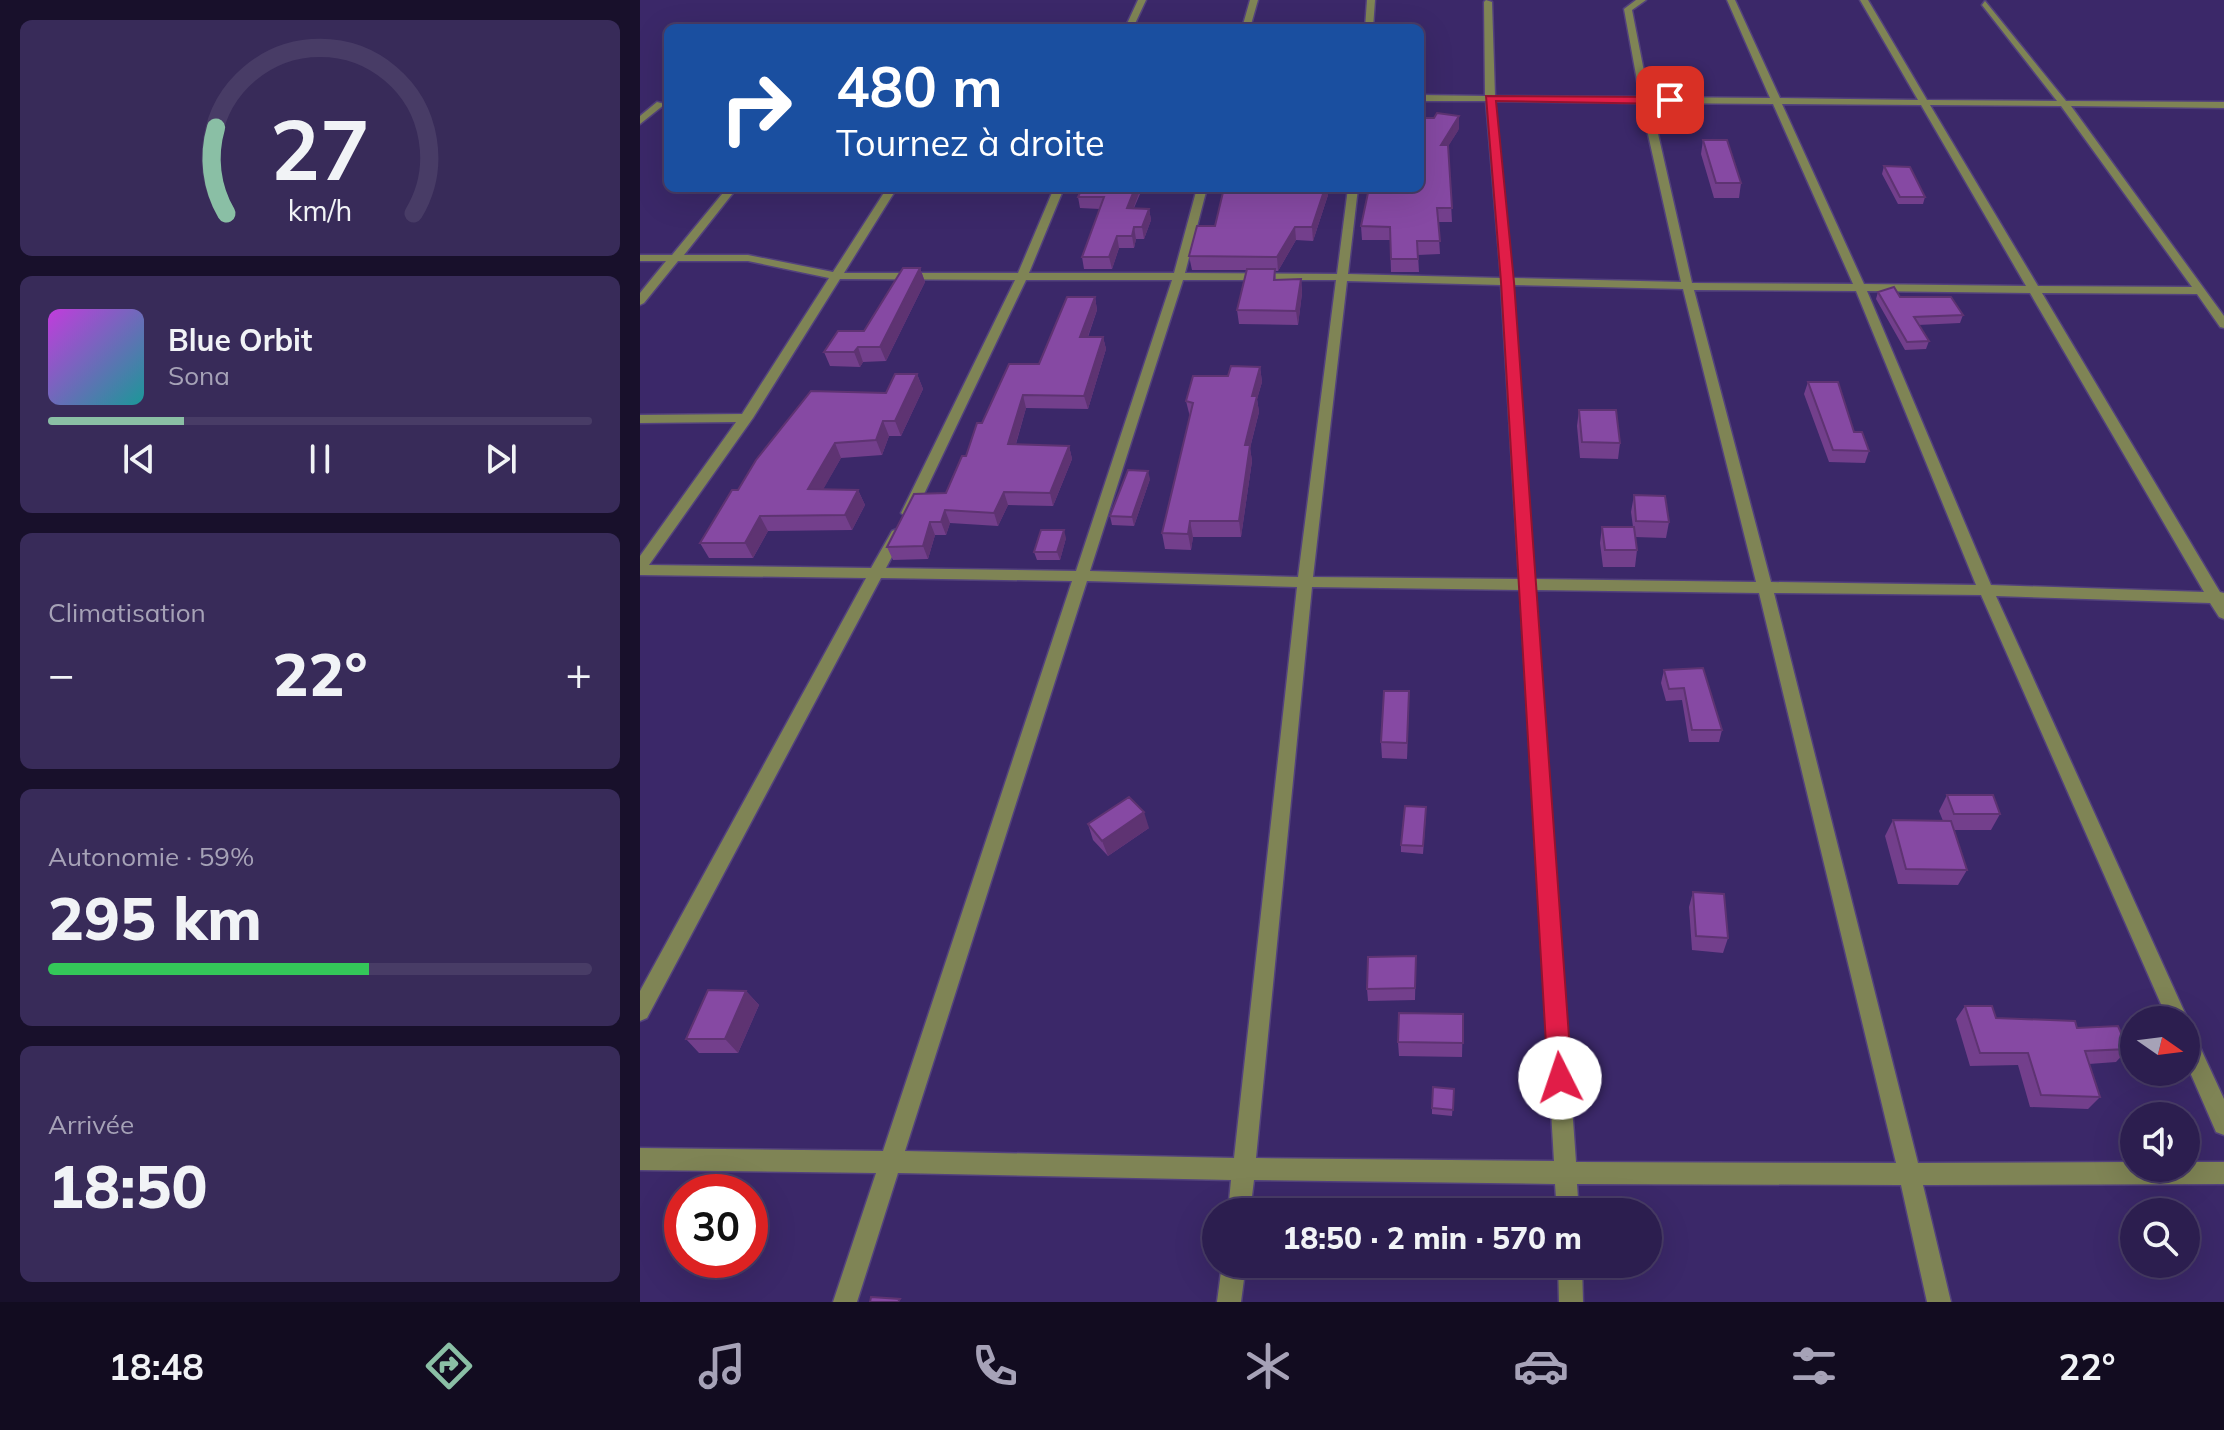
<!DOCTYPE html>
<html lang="fr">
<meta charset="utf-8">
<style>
:root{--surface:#2c1e4f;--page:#382b59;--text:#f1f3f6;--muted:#a6a2b7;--line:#483c66;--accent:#8abfa5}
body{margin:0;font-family:Mulish,sans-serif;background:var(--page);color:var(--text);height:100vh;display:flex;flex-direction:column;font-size:30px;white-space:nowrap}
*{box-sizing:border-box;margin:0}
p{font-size:26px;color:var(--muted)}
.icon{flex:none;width:44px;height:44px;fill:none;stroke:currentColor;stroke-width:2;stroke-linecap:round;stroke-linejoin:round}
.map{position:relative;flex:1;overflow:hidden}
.panel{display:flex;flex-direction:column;gap:20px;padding:20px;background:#18102b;width:640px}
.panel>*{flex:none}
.banner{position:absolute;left:24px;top:24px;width:760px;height:168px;border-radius:12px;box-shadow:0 8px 32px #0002,0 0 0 2px var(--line);background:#1a4fa0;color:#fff;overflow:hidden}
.needle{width:52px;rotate:104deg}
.tools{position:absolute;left:1480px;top:1006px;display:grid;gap:16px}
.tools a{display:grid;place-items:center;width:80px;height:80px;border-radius:50%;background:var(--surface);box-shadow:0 8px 32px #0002,0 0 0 2px var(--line);font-size:40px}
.speed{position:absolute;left:24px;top:1174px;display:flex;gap:16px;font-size:40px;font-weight:700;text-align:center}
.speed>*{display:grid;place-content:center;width:104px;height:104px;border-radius:50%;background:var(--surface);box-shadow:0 8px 32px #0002,0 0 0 2px var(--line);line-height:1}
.speed .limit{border:12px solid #d22;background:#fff;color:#111}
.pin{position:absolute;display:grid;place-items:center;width:68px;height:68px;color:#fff;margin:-34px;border-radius:16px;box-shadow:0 4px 12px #0006}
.me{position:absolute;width:88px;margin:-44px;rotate:356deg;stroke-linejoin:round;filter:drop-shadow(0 0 6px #0008)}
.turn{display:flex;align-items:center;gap:28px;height:168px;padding:0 40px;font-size:36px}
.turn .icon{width:104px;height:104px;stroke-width:2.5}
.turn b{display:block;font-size:56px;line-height:68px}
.big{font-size:60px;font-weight:800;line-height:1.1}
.panel .card{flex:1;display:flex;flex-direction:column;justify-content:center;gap:12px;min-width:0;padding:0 28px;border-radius:12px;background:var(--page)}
.panel .dial{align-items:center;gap:0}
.dial svg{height:208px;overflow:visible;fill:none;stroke:var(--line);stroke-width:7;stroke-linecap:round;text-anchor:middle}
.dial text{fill:var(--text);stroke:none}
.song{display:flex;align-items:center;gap:24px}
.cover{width:96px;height:96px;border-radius:12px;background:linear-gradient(135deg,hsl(290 70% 55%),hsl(180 70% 35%))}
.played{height:8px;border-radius:4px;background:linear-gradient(90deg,var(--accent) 25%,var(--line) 25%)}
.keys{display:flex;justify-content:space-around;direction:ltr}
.heat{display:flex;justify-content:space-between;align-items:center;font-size:44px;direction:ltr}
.charge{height:12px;border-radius:6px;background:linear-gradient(90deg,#34c759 59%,var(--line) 0)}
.trip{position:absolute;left:562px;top:1198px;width:460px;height:80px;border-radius:40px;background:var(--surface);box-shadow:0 8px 32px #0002,0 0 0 2px var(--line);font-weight:800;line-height:80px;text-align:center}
.menu{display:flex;height:128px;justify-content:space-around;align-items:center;background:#120c20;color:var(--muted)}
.menu .icon{width:56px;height:56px}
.menu .selected{color:var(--accent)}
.menu b{font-size:36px;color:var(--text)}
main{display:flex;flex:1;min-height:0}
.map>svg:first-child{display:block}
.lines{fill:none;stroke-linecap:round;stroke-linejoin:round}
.street-casing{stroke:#53427d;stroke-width:3}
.street{fill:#7f8455;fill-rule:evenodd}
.wall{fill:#733f8c}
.shaded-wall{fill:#5e3372}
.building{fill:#8649a3;stroke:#5e3372;stroke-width:2}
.route{fill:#e11d48;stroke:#92132f;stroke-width:2}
</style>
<main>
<section class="panel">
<div class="card dial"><svg viewBox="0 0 100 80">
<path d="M14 69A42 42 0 1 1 86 69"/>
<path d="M14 69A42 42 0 0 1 10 36" stroke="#8abfa5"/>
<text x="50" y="56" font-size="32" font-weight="700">27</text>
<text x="50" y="72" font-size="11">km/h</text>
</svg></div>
<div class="card">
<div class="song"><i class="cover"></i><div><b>Blue Orbit</b><p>Sona</p></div></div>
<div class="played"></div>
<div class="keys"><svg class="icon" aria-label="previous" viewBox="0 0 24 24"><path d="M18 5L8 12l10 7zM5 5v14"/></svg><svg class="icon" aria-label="pause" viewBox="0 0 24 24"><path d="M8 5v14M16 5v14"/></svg><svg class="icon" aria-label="next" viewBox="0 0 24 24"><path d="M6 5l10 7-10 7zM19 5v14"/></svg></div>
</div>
<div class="card"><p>Climatisation</p>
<div class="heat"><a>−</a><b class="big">22°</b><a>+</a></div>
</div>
<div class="card"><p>Autonomie · 59%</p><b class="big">295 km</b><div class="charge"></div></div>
<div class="card"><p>Arrivée</p><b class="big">18:50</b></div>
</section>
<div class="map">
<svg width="1584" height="1302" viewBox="0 0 1584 1302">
<rect width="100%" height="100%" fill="#3b2869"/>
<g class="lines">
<defs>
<path id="street" d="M498,0H506L493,28H485Z
M610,0H618L610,28H602Z
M727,0H735L733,28H725Z
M846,0L852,2L855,96L1000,97L984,9L996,0H1006L992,10L1009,97L1130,98L1087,0H1095L1140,98L1278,100L1220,0H1228L1287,100L1417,101L1342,5L1345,1L1426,101L1584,102V108L1431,106L1584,316V328L1580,327L1557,294L1402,293L1580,592L1584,593V619L1579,617L1570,603L1356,596L1545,1013L1548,1020L1546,1025V1020H1528L1341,595L1134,593L1278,1163L1494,1162V1168H1546V1162H1584V1184L1283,1185L1311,1302H1287L1261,1185L937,1184L939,1212H917L915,1184L614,1180L610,1212H588L591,1180L258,1173L217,1302H193L236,1173L0,1170V1148L243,1151L432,581L241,578L7,1018L0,1021V991L226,578L0,575V556L96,422L0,423V415L102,414L189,278L108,261H38L4,303L0,305V293L26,261H0V255H32L87,188H97L44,255H108L193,272L247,188H257L204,273H378L414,188H424L389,273H534L557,188H567L545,273L697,274L708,188H718L708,274L861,278L846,101H780V95L845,96L844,2ZM855,101L1001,103L1041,282L872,278ZM1011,103L1133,104L1213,284L1052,283ZM1142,104L1281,105L1386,286L1224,284ZM1290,105L1421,106L1552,287L1398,286ZM200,279L375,280L261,513L268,518L275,513L386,280H532L436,571L246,568L264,534L257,529L252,531L231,568L9,565L113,418ZM543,280H696L658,577L450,571ZM707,281L861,285L879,579L673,577ZM873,285L1043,289L1116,582L894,579ZM1054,290L1216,291L1336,585L1131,582ZM1227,291L1390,293L1564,592L1351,585ZM447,581L657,587L594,1158L265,1151ZM672,587L880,590L914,1161L616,1158ZM895,590L1119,593L1256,1163L936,1162Z
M17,102L25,104L0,124V116Z
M1546,1029L1553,1032L1584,1099V1135L1576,1132L1546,1063Z
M582,1264H606L601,1302H577Z
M918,1264H942L943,1302H919Z"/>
</defs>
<use href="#street" class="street-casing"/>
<use href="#street" class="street"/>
</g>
<path class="wall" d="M819,129L808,146L812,222H798L800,254L778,255L779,272H751L750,240H722L721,226Z
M1063,140L1101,183L1099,198H1074L1061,154Z
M1244,166L1285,197L1283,204H1258L1242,174Z
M584,188H688V195L673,241L656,240L638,271H635L636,280L661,279L662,293L658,325L599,324L597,310L606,270H552L549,256L575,226Z
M500,194L494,208L509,209L511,220L504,239H496L494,248H479L472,269H444L442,257L460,209L440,208L438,197Z
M280,268L285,282L246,361L223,362L220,367L190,366L184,352L224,331Z
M1238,292L1260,297L1323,315L1320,323L1278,325L1289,341L1286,349L1265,350L1236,299Z
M455,297L457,310L448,337H463L466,349L448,409L386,408L376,444L429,446L432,459L413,506L368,505L358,526L310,523L306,535H295L288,559L253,560L247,547L306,493L326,456L342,423L399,364Z
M620,367L622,382L617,399L619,412L610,448L612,461L601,537H553L551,550L525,549L522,533L550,417L546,401L588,376Z
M277,374L283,389L261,436H249L242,455L201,458L183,489L218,490L225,505L212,530L128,531L113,558H69L60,543L98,490L246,393Z
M1168,382L1229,451L1225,463L1189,462L1164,394Z
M939,410L980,443L978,459L940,458L937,426Z
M510,479L494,526L472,525L470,516Z
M994,495L1029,522L1026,538L995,537L997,550L995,567H963L960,543L962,527H993L991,512Z
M426,538L420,560H397L394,552Z
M1063,668L1082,730L1079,742H1049L1042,700L1026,701L1021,683L1024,670Z
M769,691L767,759L742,758L741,742Z
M1307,795L1360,814L1351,830H1314L1327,870L1318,885L1258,884L1245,836L1253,820L1303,821L1299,811Z
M786,814L783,854L761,852V845Z
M448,824L509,828L468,856L453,840Z
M1053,892L1088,938L1083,953L1052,950L1049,907Z
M776,956L775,1000L728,1001L727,989Z
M106,991L119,1005L98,1053H59L46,1039Z
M1325,1006L1356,1018L1488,1049L1476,1062L1449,1064L1460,1097L1448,1109L1390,1107L1378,1065L1330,1066L1316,1019Z
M823,1014L822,1057L759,1056L758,1042Z
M814,1089L812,1116L792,1114V1108Z"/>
<path class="shaded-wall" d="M819,116V129L801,158V145Z
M495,188H501L489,220L487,208Z
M685,188H688V195L673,241L672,227Z
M509,209L511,220L504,239L502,227Z
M494,227L496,239L494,248L492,236Z
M655,227L656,240L638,271L637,257Z
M477,236L479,248L472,269L469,257Z
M280,268L285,282L246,361L240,347Z
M661,279L662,293L658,325L656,311Z
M455,297L457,310L443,350L440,337Z
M463,337L466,349L448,409L444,396Z
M218,347L223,362L220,367L214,352Z
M620,367L622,382L617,399L619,412L610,448L612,461L601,537L599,521L605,445L612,396Z
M277,374L283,389L261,436L255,421Z
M383,395L386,408L372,457L368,444Z
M243,421L249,436L242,455L236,440Z
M195,443L201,458L175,504L168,489Z
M429,446L432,459L413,506L410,493Z
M508,471L510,479L494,526L492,517Z
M218,490L225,505L212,530L205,515Z
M364,492L368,505L358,526L354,513Z
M305,510L310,523L306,535L301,522Z
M120,516L128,531L113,558L105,543Z
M550,521L553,537L551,550L548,534Z
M290,522L295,535L288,559L283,546Z
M424,530L426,538L420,560L417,552Z
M769,691V708L767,759V743Z
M504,812L509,828L468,856L462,841Z
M106,991L119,1005L98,1053L85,1039Z"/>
<path class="building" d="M797,113L819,116L801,145H808L812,208H797L800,241H777L778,259H751L750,227L721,226L729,188H780V118H794Z
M1063,140H1087L1101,183H1076Z
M1244,166L1270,167L1285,197H1260Z
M442,188H495L487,208L509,209L502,227H494L492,236H477L469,257H442L464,197H438Z
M584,188H685L672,227H655L637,257L549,256L557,226H575Z
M263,268H280L240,347H218L214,352H184L198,331H224Z
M607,269H635L634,280L661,279L656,311L597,310Z
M1254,287L1260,297H1311L1323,315L1274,317L1289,341L1267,342L1238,292Z
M427,297H455L440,337H463L444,396L383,395L368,444L429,446L410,493L364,492L354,513L305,510L301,522H290L283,546L247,547L274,494L306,493L322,456H326L337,423H342L369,364H399Z
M591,366L620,367L612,396H617L605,445H610L599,521H550L548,534L522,533L553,403L546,401L553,376H588Z
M255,374H277L255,421H243L236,440L195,443L168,489L218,490L205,515L120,516L105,543H60L92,490H98L116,460L171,391L246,393Z
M1168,382H1198L1214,432H1222L1229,451L1193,450Z
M939,410H976L980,443L942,442Z
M488,470L508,471L492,517L470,516Z
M994,495L1025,496L1029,522L996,521Z
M962,527H994L997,550H965Z
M401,530H424L417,552H394Z
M1063,668L1082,730H1052L1044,688L1029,689L1024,670Z
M744,691H769L767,743L741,742Z
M1307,795H1353L1360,814H1314Z
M489,797L504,812L462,841L448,824Z
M765,806L786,807L783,846L761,845Z
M1253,820L1311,821L1327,870L1266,869Z
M1053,892L1084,894L1088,938L1056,936Z
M776,956L775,988L727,989L728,957Z
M68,990L106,991L85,1039H46Z
M1325,1006H1352L1356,1018L1435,1021L1437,1028L1478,1026L1488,1049L1445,1051L1460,1097L1401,1095L1388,1053H1340Z
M759,1013L823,1014V1043L758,1042Z
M793,1087L814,1089L813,1110L792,1108Z
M231,1297L260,1299L258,1302H230Z"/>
<path class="route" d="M846,96L1030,97L1035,100L1030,104L856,101L874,282L932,1078L929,1086L920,1090L912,1086L908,1078L861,282Z"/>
</svg>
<div class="tools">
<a><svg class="needle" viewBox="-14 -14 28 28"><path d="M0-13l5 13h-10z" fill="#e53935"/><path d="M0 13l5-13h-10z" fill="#a6a2b7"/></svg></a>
<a><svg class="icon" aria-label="sound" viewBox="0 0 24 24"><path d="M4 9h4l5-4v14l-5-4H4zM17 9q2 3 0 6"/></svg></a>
<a><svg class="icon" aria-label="search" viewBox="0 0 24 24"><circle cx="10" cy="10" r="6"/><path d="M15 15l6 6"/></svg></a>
</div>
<div class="speed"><div class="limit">30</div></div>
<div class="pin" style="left:1030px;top:100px;background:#d93025"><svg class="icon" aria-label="arrive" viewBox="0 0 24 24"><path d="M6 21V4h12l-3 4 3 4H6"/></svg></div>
<svg class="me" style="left:920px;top:1078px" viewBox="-20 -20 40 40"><circle r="19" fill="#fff"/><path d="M0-13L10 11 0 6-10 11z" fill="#e11d48"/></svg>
<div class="trip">18:50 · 2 min · 570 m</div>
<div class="banner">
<div class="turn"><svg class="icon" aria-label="right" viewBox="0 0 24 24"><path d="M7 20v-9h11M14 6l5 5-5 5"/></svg><div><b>480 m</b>Tournez à droite</div></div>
</div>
</div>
</main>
<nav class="menu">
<b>18:48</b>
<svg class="icon selected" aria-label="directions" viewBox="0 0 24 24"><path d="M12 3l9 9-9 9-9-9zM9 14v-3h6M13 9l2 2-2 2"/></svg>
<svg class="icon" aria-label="music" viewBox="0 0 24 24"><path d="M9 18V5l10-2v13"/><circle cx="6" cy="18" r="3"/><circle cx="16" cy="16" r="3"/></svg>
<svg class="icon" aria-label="phone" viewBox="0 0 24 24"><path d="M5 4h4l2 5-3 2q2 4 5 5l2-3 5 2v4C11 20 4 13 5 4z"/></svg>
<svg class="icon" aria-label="climate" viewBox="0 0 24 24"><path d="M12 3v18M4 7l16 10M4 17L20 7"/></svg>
<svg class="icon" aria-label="car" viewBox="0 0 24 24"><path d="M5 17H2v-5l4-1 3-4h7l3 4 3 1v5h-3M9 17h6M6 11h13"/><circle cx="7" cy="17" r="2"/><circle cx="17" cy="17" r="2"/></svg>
<svg class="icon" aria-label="filters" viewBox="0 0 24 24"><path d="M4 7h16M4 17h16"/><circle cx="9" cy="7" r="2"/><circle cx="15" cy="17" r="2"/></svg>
<b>22°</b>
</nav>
